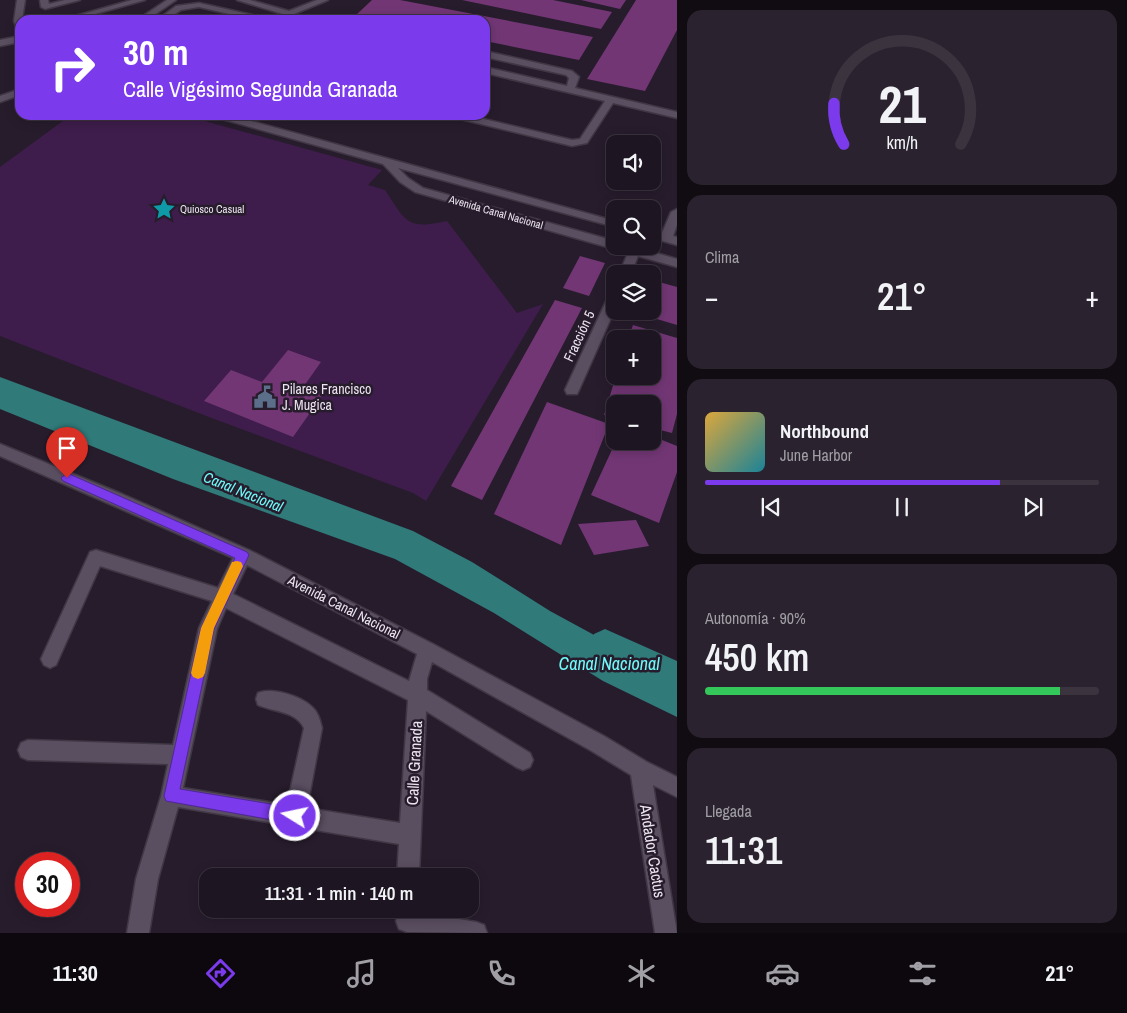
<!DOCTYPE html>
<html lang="es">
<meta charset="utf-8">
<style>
:root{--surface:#1d1521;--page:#2a222e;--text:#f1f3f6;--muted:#a09fa5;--line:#3b343f;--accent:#7c3aed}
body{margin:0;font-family:"Archivo Narrow",sans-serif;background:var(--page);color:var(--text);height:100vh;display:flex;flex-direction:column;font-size:19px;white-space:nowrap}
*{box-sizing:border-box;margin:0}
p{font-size:16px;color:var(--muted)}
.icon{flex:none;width:28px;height:28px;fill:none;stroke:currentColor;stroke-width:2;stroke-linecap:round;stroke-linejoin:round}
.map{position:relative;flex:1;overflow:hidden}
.panel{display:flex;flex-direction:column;gap:10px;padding:10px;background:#100c12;width:450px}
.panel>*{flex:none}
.top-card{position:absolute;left:15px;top:15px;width:475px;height:105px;border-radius:15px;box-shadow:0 2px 12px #0003,0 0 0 1px var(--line);background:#7c3aed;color:#fff;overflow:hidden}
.buttons{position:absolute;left:606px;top:135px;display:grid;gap:10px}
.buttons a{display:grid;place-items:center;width:55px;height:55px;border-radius:10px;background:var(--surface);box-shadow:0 2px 12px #0003,0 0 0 1px var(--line);font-size:25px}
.speed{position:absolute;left:15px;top:852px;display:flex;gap:10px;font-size:25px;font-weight:700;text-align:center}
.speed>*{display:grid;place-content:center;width:65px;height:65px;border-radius:50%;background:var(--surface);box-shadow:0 2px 12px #0003,0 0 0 1px var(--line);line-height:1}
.speed .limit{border:8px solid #d22;background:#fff;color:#111}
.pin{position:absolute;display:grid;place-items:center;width:42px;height:42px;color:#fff;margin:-51px -21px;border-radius:50% 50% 50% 0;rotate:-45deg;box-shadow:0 0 5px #0007}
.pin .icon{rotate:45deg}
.me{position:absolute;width:55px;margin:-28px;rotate:280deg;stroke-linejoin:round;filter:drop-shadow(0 0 4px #0008)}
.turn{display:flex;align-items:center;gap:18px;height:105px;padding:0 25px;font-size:22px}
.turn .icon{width:65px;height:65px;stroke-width:2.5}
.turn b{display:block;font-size:35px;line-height:42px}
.big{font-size:38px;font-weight:600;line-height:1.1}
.panel .widget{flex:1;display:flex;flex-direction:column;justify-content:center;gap:8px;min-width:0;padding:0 18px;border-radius:15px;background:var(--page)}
.panel .dial{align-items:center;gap:0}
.dial svg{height:130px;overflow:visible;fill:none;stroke:var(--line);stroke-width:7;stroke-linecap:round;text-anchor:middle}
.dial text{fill:var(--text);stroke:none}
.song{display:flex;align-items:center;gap:15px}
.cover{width:60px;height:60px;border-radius:8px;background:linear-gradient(135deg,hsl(40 70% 55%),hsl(190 70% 35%))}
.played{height:5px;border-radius:2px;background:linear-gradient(90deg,var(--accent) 75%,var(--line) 75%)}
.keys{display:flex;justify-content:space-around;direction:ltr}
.heat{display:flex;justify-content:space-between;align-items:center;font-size:28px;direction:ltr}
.charge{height:8px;border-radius:4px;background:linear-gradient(90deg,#34c759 90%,var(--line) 0)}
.trip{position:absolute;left:199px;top:868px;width:280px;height:50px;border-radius:15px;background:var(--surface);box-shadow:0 2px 12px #0003,0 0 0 1px var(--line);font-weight:600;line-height:50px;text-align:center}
.dock{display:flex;height:80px;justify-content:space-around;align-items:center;background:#0c080d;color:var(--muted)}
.dock .icon{width:35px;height:35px}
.dock .selected{color:var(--accent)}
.dock b{font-size:22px;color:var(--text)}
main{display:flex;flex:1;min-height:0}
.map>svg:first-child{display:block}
.green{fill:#3e1d4c}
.water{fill:#307a7a}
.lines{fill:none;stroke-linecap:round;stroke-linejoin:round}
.canal{fill:#307a7a;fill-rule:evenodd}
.building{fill:#723675}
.minor-casing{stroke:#403744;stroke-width:3}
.minor{fill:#5a4e61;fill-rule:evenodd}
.route{fill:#7c3aed;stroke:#51269a}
.slow{fill:#f59e0b}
.labels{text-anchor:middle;stroke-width:5;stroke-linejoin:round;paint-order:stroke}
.far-poi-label{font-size:11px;fill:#ebe4ef;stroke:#271c2c;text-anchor:start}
.far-street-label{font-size:11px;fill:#ebe4ef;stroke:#271c2c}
.street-label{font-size:14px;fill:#ebe4ef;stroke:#271c2c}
.poi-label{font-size:14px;fill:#ebe4ef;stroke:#271c2c;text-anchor:start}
.water-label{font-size:15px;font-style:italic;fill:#70fbfb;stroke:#271c2c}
.near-street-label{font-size:16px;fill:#ebe4ef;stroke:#271c2c}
.near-water-label{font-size:18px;font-style:italic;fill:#70fbfb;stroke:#271c2c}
</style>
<main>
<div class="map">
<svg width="677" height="933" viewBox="0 0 677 933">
<rect width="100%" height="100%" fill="#271c2c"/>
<path class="green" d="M71,115H183L382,170L368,185L385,190C406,222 407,230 447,221L517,313L543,304L426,501L413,493L209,417L0,336V167Z"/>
<path class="water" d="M0,377L413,531L472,562L550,611L677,680V717L603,681L494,613L395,559L173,479L0,409Z"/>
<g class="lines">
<path class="canal" d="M605,629L677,661V692L594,654L590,644L594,634Z"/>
</g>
<path class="building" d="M372,0H400L593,37L579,60L485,41V20H381L356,15Z
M462,0H553L612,12L601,29Z
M581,0H626L620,9Z
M636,0H677V30L645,91L587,79Z
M580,256L605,263L589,296L563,288Z
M652,280L677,287V325L633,312L652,311Z
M555,300L582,308L482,500L451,486Z
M633,325L677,338V414L672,433L652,428V404H615V418L604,415L616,376H652V339H628Z
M288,350L321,362L304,386L324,393L293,437L204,401L231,370L262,382Z
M547,402L609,424L561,545L494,514Z
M652,436L677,446V472L659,523L591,495L616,441H652Z
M636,520L649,546L594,555L578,524Z"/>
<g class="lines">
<defs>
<path id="minor" d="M17,0H25L22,20H20V29H17L14,21Z
M40,0H48L49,4L65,0H80L45,9L41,7Z
M132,0H145L74,20H61Z
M167,0H176L147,20H137Z
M237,0H250L289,11L317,0H328L289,16Z
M199,3L266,18L270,20H255L199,7L181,10L166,20H157L176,6Z
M20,36V42L0,46V40Z
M485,51L572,71L579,77L575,88L677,112V118L613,103L587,143L572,146L452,117L450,115H467L572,140L580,139L605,101L485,73V67L567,86L569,78L566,75L485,57Z
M20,89V95L0,102V96Z
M213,115H229L615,221V227L398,168L408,178L423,188L615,241V246H632L677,259V267L638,256L631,274H619L628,253L415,192L400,182L383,164L215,117Z
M677,209V225L673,236L677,237V245L652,238V231L662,233L671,212Z
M615,291V309L579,390L577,394H567L565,390L609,295Z
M0,444L122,494L249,550L433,644L604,736L647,762L677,777V797L653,785L677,933H655L631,775L590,750L432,662L427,679V690L530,753L533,760L530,767L523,770L516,767L426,711L419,876H397L399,844L178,807L158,879L149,933H127L136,879L161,796L168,764L28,760L21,757L18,750L21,743L28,740L173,745L199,628L212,601L100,566L56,665L50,668L44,665L41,659L90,552L96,550L218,588L233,558L0,456ZM247,565L417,654L409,681L233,594ZM226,608L408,700L400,823L307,808L322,728C320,720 318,712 312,707C301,696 272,687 258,693L256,699L258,705C274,712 296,711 304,728L287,805L183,788L217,629Z
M407,910L476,922L484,925L487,933L407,932L399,929L396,921L399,913Z"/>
</defs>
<use href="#minor" class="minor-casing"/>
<use href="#minor" class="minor"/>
</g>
<path class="route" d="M67,473L247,552L249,555L214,629L180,789L295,808L300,811L302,816L300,822L295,824L166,801L164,796L201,628L235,558L63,481L61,478Z"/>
<path class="slow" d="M237,561L241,562L243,566L214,628L205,673L203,677L198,679L193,677L191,673L201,628L232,562Z"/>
<defs>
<symbol id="sight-bare" viewBox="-9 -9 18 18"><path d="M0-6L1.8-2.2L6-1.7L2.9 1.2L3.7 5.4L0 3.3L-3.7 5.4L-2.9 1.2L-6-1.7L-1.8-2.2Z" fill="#0f9aa8" stroke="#271c2c" stroke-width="2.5" paint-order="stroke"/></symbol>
<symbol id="civic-bare" viewBox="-9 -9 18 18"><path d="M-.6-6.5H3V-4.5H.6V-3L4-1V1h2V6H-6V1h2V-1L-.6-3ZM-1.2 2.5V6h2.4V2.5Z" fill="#5c6f8a" stroke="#271c2c" stroke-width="2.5" paint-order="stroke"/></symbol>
</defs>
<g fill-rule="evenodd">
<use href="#sight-bare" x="148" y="193" width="32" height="32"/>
<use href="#civic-bare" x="249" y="381" width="32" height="32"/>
</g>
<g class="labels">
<g class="far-poi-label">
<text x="180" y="213">Quiosco Casual</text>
</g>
<g class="far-street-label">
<text transform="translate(496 212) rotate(16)" y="4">Avenida Canal Nacional</text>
</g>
<g class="street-label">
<text transform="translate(579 336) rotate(-65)" y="5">Fracción 5</text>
<text transform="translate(344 607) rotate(27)" y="5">Avenida Canal Nacional</text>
</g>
<g class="poi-label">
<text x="282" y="394">Pilares Francisco<tspan x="282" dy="16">J. Mugica</tspan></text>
</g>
<g class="water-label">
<text transform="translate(243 492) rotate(22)" y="5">Canal Nacional</text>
</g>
<g class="near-street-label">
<text transform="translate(414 763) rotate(-87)" y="6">Calle Granada</text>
<text transform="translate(653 851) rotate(81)" y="6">Andador Cactus</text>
</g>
<g class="near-water-label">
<text x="609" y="670">Canal Nacional</text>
</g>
</g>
</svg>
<div class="buttons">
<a><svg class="icon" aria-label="sound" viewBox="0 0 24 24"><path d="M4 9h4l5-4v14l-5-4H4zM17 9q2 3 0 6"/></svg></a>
<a><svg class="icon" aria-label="search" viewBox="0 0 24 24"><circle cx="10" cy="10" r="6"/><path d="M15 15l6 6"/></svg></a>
<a><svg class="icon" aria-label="layers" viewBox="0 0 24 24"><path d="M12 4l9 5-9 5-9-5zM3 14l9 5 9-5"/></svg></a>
<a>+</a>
<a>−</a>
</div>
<div class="speed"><div class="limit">30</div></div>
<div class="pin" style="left:67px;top:478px;background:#d93025"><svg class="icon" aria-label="arrive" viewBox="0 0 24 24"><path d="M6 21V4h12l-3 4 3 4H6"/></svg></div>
<svg class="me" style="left:295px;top:816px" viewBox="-20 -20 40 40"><circle r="17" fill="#7c3aed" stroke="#fff" stroke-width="3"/><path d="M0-11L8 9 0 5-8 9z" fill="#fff"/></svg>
<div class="trip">11:31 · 1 min · 140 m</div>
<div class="top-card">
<div class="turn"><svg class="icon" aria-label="right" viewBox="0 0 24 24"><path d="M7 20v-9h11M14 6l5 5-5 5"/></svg><div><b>30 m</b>Calle Vigésimo Segunda Granada</div></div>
</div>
</div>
<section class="panel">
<div class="widget dial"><svg viewBox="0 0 100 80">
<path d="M14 69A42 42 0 1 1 86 69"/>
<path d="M14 69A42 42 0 0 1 8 44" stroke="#7c3aed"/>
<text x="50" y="56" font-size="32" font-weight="700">21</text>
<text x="50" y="72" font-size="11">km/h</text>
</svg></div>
<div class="widget"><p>Clima</p>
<div class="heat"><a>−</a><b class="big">21°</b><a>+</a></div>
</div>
<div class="widget">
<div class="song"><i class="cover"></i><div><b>Northbound</b><p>June Harbor</p></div></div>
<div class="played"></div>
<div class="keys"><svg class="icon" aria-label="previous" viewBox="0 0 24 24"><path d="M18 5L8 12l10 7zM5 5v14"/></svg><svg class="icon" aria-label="pause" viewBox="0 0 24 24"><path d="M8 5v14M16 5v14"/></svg><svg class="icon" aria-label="next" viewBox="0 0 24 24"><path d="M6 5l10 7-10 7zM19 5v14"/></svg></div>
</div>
<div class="widget"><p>Autonomía · 90%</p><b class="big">450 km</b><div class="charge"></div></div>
<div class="widget"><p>Llegada</p><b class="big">11:31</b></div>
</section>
</main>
<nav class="dock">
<b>11:30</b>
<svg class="icon selected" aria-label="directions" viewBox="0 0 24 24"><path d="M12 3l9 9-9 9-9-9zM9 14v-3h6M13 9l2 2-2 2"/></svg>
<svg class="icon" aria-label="music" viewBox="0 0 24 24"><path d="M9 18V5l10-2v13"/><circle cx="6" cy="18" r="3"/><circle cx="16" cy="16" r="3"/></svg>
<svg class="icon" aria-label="phone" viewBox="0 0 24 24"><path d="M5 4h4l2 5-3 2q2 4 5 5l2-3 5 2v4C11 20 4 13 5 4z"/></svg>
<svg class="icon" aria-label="climate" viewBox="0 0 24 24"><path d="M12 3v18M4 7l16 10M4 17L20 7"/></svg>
<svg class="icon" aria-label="car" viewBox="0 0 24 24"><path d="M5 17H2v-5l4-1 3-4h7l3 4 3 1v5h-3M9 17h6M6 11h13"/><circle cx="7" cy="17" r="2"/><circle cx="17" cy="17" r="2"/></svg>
<svg class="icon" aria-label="filters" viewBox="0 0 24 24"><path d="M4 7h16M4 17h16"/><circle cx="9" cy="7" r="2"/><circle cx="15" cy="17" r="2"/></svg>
<b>21°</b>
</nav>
